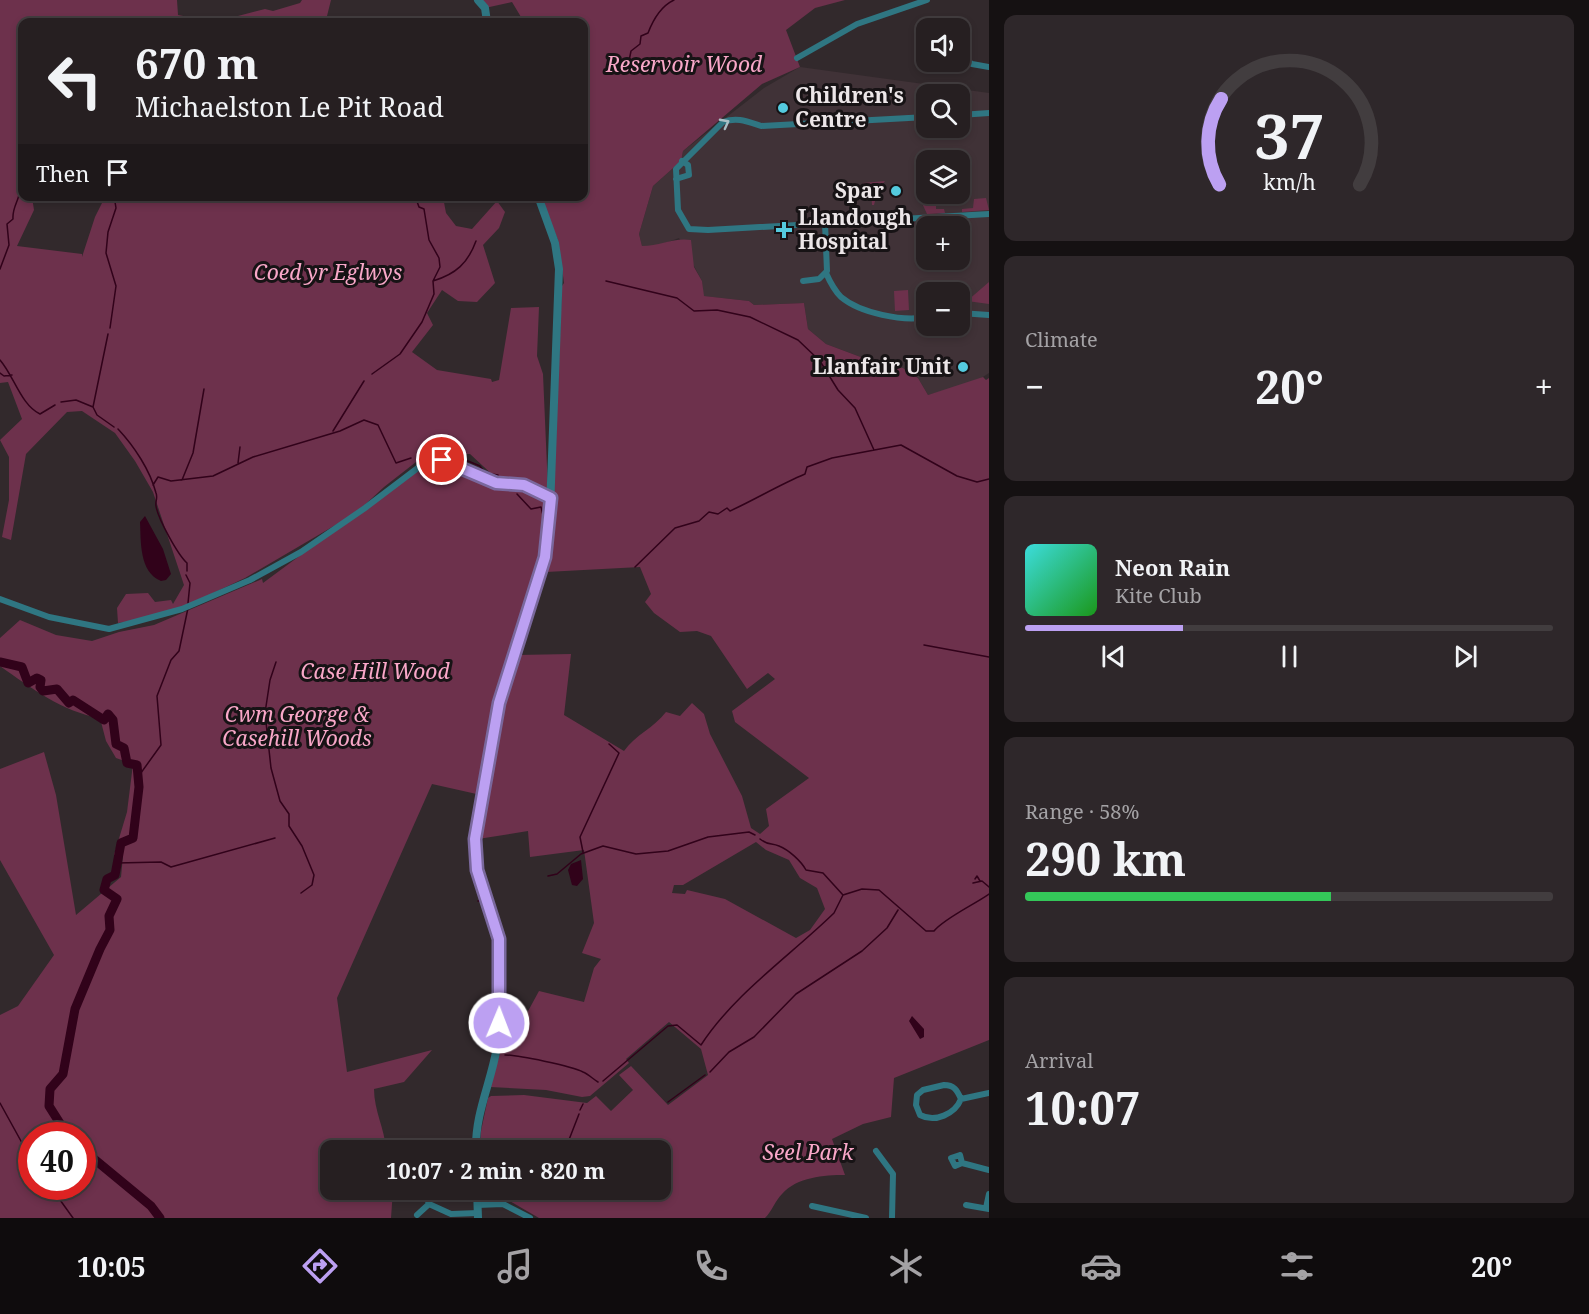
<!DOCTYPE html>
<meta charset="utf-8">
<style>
:root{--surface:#261f21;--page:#2e272a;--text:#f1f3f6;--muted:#a4a2a5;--line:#423d3f;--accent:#bca0f2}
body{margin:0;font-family:"Noto Serif",serif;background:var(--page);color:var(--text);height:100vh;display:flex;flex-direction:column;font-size:22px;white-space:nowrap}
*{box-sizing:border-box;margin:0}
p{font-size:20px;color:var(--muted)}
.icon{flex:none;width:33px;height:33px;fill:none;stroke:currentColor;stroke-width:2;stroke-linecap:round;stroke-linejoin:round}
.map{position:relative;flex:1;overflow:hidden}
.details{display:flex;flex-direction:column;gap:15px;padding:15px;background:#151112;width:600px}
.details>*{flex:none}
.hud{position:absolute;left:18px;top:18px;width:570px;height:183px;border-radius:12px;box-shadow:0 3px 9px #0003,0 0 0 2px var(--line);background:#261f21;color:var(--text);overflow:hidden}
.controls{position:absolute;left:916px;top:18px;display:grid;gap:12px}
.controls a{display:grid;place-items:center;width:54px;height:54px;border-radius:12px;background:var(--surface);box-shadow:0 3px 9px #0003,0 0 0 2px var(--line);font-size:30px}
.speed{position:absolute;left:18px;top:1122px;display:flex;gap:12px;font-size:30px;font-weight:700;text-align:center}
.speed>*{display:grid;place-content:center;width:78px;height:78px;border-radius:50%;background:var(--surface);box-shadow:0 3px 9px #0003,0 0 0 2px var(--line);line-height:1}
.speed .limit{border:9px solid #d22;background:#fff;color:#111}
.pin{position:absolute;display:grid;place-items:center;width:51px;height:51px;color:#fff;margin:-26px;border:3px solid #fff;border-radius:50%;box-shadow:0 2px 6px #0007}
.me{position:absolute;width:66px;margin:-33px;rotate:1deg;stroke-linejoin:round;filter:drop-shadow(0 0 4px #0008)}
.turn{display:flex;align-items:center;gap:21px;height:126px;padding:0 18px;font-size:27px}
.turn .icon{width:78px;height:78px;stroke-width:2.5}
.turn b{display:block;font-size:42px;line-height:51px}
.then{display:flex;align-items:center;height:57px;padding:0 18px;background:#0003;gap:12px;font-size:22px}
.big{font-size:45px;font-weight:700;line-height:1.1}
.details .widget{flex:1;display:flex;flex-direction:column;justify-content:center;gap:9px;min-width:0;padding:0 21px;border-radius:12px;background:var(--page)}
.details .dial{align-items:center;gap:0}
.dial svg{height:156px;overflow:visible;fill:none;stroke:var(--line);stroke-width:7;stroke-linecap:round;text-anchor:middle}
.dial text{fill:var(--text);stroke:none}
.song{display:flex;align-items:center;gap:18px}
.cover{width:72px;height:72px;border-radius:9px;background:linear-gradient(135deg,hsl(180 70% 55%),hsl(120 70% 35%))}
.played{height:6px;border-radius:3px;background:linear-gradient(90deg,var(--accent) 30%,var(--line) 30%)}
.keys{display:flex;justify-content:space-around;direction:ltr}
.heat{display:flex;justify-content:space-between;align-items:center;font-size:33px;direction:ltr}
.charge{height:9px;border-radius:4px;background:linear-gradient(90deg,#34c759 58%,var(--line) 0)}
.trip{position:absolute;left:320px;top:1140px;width:351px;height:60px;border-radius:12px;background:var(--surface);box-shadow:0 3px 9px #0003,0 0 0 2px var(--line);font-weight:700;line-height:60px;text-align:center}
.tab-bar{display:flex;height:96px;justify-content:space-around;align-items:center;background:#0f0c0d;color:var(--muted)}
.tab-bar .icon{width:42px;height:42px}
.tab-bar .current{color:var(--accent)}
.tab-bar b{font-size:27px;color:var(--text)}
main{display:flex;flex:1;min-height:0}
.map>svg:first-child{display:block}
.built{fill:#403237;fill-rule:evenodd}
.green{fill:#6d314c;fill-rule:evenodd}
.water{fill:#31021a}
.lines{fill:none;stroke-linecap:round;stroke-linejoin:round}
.stream{stroke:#31021a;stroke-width:1.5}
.river{stroke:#31021a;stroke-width:9}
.minor{stroke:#2f7682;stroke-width:6}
.tertiary{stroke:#2f7682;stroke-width:8}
.oneway{stroke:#aabfc4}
.route-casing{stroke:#7a689d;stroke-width:15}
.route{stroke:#bca0f2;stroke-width:10}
.poi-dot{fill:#54cade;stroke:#171315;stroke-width:2}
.labels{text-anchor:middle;stroke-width:6;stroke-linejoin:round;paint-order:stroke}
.park-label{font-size:21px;font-style:italic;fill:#f9a7c8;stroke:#171315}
.poi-label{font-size:21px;font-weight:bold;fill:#ece6e8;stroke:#171315;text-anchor:start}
</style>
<main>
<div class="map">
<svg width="989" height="1218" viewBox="0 0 989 1218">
<rect width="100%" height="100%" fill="#32292c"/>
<path class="built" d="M800,67L989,93V373L975,382L928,395L918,378L903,368L882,365L826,344L808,329L804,303L754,305L749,301L703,296L702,281L679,238L657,246H642L639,234L653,186L681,161L683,151L764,88ZM927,94H960V128H927ZM927,160H960V194H927ZM927,226H960V260H927ZM927,292H960V326H927Z"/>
<path class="green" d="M0,0H177L178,15L215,22L265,9L273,11L300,3L302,0H331L326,20L294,19L293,22H22V196L32,197L34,210L17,246L82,254V257L95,217L105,197H443L446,213L456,226L472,229L497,201L505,212L499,228L483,245L495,283L477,302L458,301L442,290L427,313L433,325L412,352L437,370L491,379L492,382L499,380L511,308L539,307L537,356L543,374L548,490L497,479L470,454L425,455L384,487L356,513L245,578L177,610L153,618L118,623L117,608L126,594L148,593L155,602L171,600L173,604L184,585L153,492L135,461L115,433L82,411L67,412L26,454L11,540L2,537L9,500V457L0,440L22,419L8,382L0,383Z
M479,0H845L815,8L786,30L800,67L762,84L683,151L681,161L653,186L639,234L642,246C660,246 675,237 691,240L694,267L702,281L704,296L749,301L754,305L804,303L808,329L826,344L882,365L903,368L918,378L928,395L983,377L986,380L989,378V1040L894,1078L891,1117L863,1124L832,1139L845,1175C824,1175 797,1177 782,1194C775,1201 772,1211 765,1218H539L503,1197L481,1194V1190H660V1150H480L481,1131L488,1098L491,1096L524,1095L587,1103L596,1096L611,1111L633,1090L619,1075L631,1066L668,1105L708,1075L701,1049L669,1022L626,1059L629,1063L590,1096L582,1097L546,1090L490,1087L500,1053L502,1008L527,1013L539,991L584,1002L594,968L601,959L582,953L594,923L584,850L530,857L528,831L478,839L504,703L517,655L571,654L564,715L624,751C635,735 654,728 666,712L680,716L692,703L704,714L710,734L742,796L751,828L760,834L769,826L766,809L809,778L735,722L732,711L775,679L768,673L747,689L711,636L697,631L680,632L654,613L645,602L651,594L640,567L546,572L552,531L562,286L564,283L558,240L540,197L584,196V22H524L512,2L485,8ZM756,842L766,850L789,860L800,878L817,888L825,909L810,930L796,938L725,899L687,890L685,894L672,893L674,885H683Z
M885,181L878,190L874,205H872L871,192L863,193V183Z
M986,198L989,210L962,212V209L973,208L974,199Z
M922,203L936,204V209H944L945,213L927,214Z
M952,221L958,224L910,227V223Z
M989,282V304L967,301Z
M908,290L909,310L895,311L894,291Z
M442,461L495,485L509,483L546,499L548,508L537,569L518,626L504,685L493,714L481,795L432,784L337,998L347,1072L432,1050L404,1082L374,1089C374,1111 385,1129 386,1150H330V1190H393L391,1218H0V1015L18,1006L54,955L0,860V769L44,752L56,795L76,915L121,877L123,856L114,855L127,812L133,764L116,758L106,741L100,718C63,712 31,688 0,666V638L20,620L56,635L92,641L119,632L154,625L262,579L263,583L421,466ZM32,1136H82V1186H32Z"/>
<path class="water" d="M145,516L163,549L171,574L166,580L161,581C139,572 141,541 140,522Z
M581,860L583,879L577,886L572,885L568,870L571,864Z
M912,1016L924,1029V1037L920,1039L909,1021Z"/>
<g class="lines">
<path class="stream" d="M618,69L629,61L631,51L640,44L641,36L648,33C653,20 661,6 674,0
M0,269L9,245L7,224L13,219C12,207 19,201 20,190C21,178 19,174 22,161
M433,281C456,274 468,263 476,241
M606,281L677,298L694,311L717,310L750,317L798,340L820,361L838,390L855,408L874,450
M110,328L116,286L106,253L108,232L116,208L114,196
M0,360C14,376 21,405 40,414L55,405
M0,373L4,376L12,375
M372,374L400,354L422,322L434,294L433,281L440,267L439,258L429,240L424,209L419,207L415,196
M61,402L76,400L93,407L97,415L114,427
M93,407L108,334
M118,429C134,446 150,470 156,493C158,498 155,502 156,506C158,519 178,555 187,563V571
M333,431L364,381
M419,455L444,451L480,466L485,473L498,475
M238,463L240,447
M182,480L193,453L204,389
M153,485L158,477L171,481L213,476L253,457L340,431L364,420L378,425L396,463L411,458
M517,494L531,509L541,507L543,515
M635,567L675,528L699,521L709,512L718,514L727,508L730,511C756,499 779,485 805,474L807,467L832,458L901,445L957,476L977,482L989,479
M186,575L190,583L188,603
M924,645L989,657
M276,662L270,680L265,713L271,768L280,801L289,814V826L302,846L314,875L312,885L301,893
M138,777L161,745L157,696L171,660L179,651L188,608
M760,839C767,845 771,843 779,846C789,850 801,861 806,870L823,873L843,895L862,889L879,890L926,931H934C943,919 975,904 989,894
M583,852L580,837L619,753L609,744
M117,863L161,862L171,867L275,838
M548,876L557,874L581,854L603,846L636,854L668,851L708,837L749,832L755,835
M975,879L977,876L980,881
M973,883L982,881L989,887
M478,901L483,900
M505,1055C517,1055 572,1066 583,1072C588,1074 593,1079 598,1082
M710,1072L729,1052L754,1037L796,994L862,951L887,928L898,910
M603,1081L668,1026L677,1025L701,1045C734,994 791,955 834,913L843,895
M668,1102L705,1075
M0,1103L32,1161
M580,1110L583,1104
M565,1150L579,1114
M50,1186L73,1218"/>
<path class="river" d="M0,662L22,667L28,683L37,678L41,680L40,687L43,691L57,689L69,703L73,700L104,720L108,714L113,720L116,744L124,748L127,763L137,765L139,787L133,838L121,843L115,875L107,879L104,890L117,899L109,916L110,930L100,949L75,1009L63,1074L50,1089L49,1106L68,1136
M82,1149L151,1206L160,1218"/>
<path class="minor" d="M960,56L972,64L989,67
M797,58L857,24L927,0
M960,115L989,113
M927,117L761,126C746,121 737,117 723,122L676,169L678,210L689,229L708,230L989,214
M676,179L689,175L688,165L682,161
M826,273C830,282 834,290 841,297C860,313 903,322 927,317
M803,281L819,279L827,271L825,223
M960,313L989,315
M0,599L49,617L109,629L182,609L250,580L301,552L365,508L423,464L442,460L496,484L524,485L551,498
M944,1085C954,1085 957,1090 961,1099C955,1114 935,1123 920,1115L916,1105L917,1095L923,1090Z
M961,1099L989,1093
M876,1151L893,1174L892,1218
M962,1163L960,1155L951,1158L955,1166L962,1163L989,1170
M424,1190L429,1204L451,1214L478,1213
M477,1205L503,1204L530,1218
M966,1205L989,1209
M812,1206L866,1218
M986,1208L989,1194
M417,1215L429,1204"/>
<path class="tertiary" d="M478,0L485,8L487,22
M476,1150C475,1113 491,1083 497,1047C502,1022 501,994 501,969C502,923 474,884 475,839L499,703L545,557L549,536L559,269L555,243L538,196
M477,1190L478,1218"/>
</g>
<defs><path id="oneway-chevron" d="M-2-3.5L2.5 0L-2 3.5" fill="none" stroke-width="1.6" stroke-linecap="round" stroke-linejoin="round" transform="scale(1.5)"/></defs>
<use class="oneway" href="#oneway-chevron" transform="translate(725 123) rotate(-28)"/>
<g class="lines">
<defs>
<path id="route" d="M442,460L496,483L524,485L551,498L545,557L499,703L475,839L477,870L499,939V1023"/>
</defs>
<use href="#route" class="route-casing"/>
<use href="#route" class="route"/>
</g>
<g class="poi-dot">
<circle cx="783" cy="108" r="6"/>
<circle cx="896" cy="191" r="6"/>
<path d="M781 221h6v6h6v6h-6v6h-6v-6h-6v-6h6z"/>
<circle cx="963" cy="367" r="6"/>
</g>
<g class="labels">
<g class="park-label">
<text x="684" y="72">Reservoir Wood</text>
<text x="328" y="280">Coed yr Eglwys</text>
<text x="375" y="679">Case Hill Wood</text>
<text x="297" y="722">Cwm George &amp;<tspan x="297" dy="24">Casehill Woods</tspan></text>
<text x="808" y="1160">Seel Park</text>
</g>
<g class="poi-label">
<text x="795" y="103">Children's<tspan x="795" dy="24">Centre</tspan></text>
<text x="884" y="198" text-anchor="end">Spar</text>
<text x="798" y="225">Llandough<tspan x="798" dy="24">Hospital</tspan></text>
<text x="951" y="374" text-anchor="end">Llanfair Unit</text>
</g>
</g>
</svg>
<div class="controls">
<a><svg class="icon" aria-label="sound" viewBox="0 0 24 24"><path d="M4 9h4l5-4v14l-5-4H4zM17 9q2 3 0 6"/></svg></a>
<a><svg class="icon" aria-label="search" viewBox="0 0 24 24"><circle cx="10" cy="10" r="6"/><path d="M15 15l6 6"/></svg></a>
<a><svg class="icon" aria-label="layers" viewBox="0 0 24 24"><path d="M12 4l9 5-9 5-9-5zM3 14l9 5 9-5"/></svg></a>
<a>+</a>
<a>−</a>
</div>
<div class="speed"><div class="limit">40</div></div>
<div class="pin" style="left:442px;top:460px;background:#d93025"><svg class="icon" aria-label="arrive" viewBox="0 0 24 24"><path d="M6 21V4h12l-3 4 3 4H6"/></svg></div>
<svg class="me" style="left:499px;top:1023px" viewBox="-20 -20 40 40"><circle r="17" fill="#bca0f2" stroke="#fff" stroke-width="3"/><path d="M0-11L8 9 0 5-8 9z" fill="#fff"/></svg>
<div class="trip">10:07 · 2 min · 820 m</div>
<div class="hud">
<div class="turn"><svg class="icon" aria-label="left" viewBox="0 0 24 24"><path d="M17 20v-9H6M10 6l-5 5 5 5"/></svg><div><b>670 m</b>Michaelston Le Pit Road</div></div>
<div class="then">Then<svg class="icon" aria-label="arrive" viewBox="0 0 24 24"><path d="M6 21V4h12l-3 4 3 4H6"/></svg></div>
</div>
</div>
<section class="details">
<div class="widget dial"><svg viewBox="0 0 100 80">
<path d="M14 69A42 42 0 1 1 86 69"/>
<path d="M14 69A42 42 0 0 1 15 25" stroke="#bca0f2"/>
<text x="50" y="56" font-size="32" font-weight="700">37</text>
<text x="50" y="72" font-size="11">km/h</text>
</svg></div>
<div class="widget"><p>Climate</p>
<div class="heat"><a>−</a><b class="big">20°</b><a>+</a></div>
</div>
<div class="widget">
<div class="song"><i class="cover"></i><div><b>Neon Rain</b><p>Kite Club</p></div></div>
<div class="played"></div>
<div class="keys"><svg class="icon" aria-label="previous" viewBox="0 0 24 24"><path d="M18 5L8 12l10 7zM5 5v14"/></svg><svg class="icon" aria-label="pause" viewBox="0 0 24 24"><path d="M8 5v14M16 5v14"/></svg><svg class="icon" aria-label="next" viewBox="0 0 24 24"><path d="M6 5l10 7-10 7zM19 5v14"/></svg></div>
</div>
<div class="widget"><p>Range · 58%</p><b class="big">290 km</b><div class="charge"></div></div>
<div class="widget"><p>Arrival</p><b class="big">10:07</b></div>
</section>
</main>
<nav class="tab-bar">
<b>10:05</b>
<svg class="icon current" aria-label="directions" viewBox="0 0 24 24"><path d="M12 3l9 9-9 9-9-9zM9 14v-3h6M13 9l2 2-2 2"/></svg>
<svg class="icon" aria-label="music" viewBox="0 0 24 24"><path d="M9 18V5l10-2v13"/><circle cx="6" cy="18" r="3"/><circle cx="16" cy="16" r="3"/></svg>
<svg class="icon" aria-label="phone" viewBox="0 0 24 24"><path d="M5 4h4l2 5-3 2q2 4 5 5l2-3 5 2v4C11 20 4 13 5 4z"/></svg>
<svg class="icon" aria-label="climate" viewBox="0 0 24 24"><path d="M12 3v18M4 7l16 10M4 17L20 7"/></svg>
<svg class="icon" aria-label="car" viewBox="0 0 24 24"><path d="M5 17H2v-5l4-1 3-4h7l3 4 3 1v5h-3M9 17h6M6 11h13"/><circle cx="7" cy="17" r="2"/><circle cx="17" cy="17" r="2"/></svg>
<svg class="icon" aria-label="filters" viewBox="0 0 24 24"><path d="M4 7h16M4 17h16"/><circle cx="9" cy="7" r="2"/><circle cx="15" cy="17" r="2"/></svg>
<b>20°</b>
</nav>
